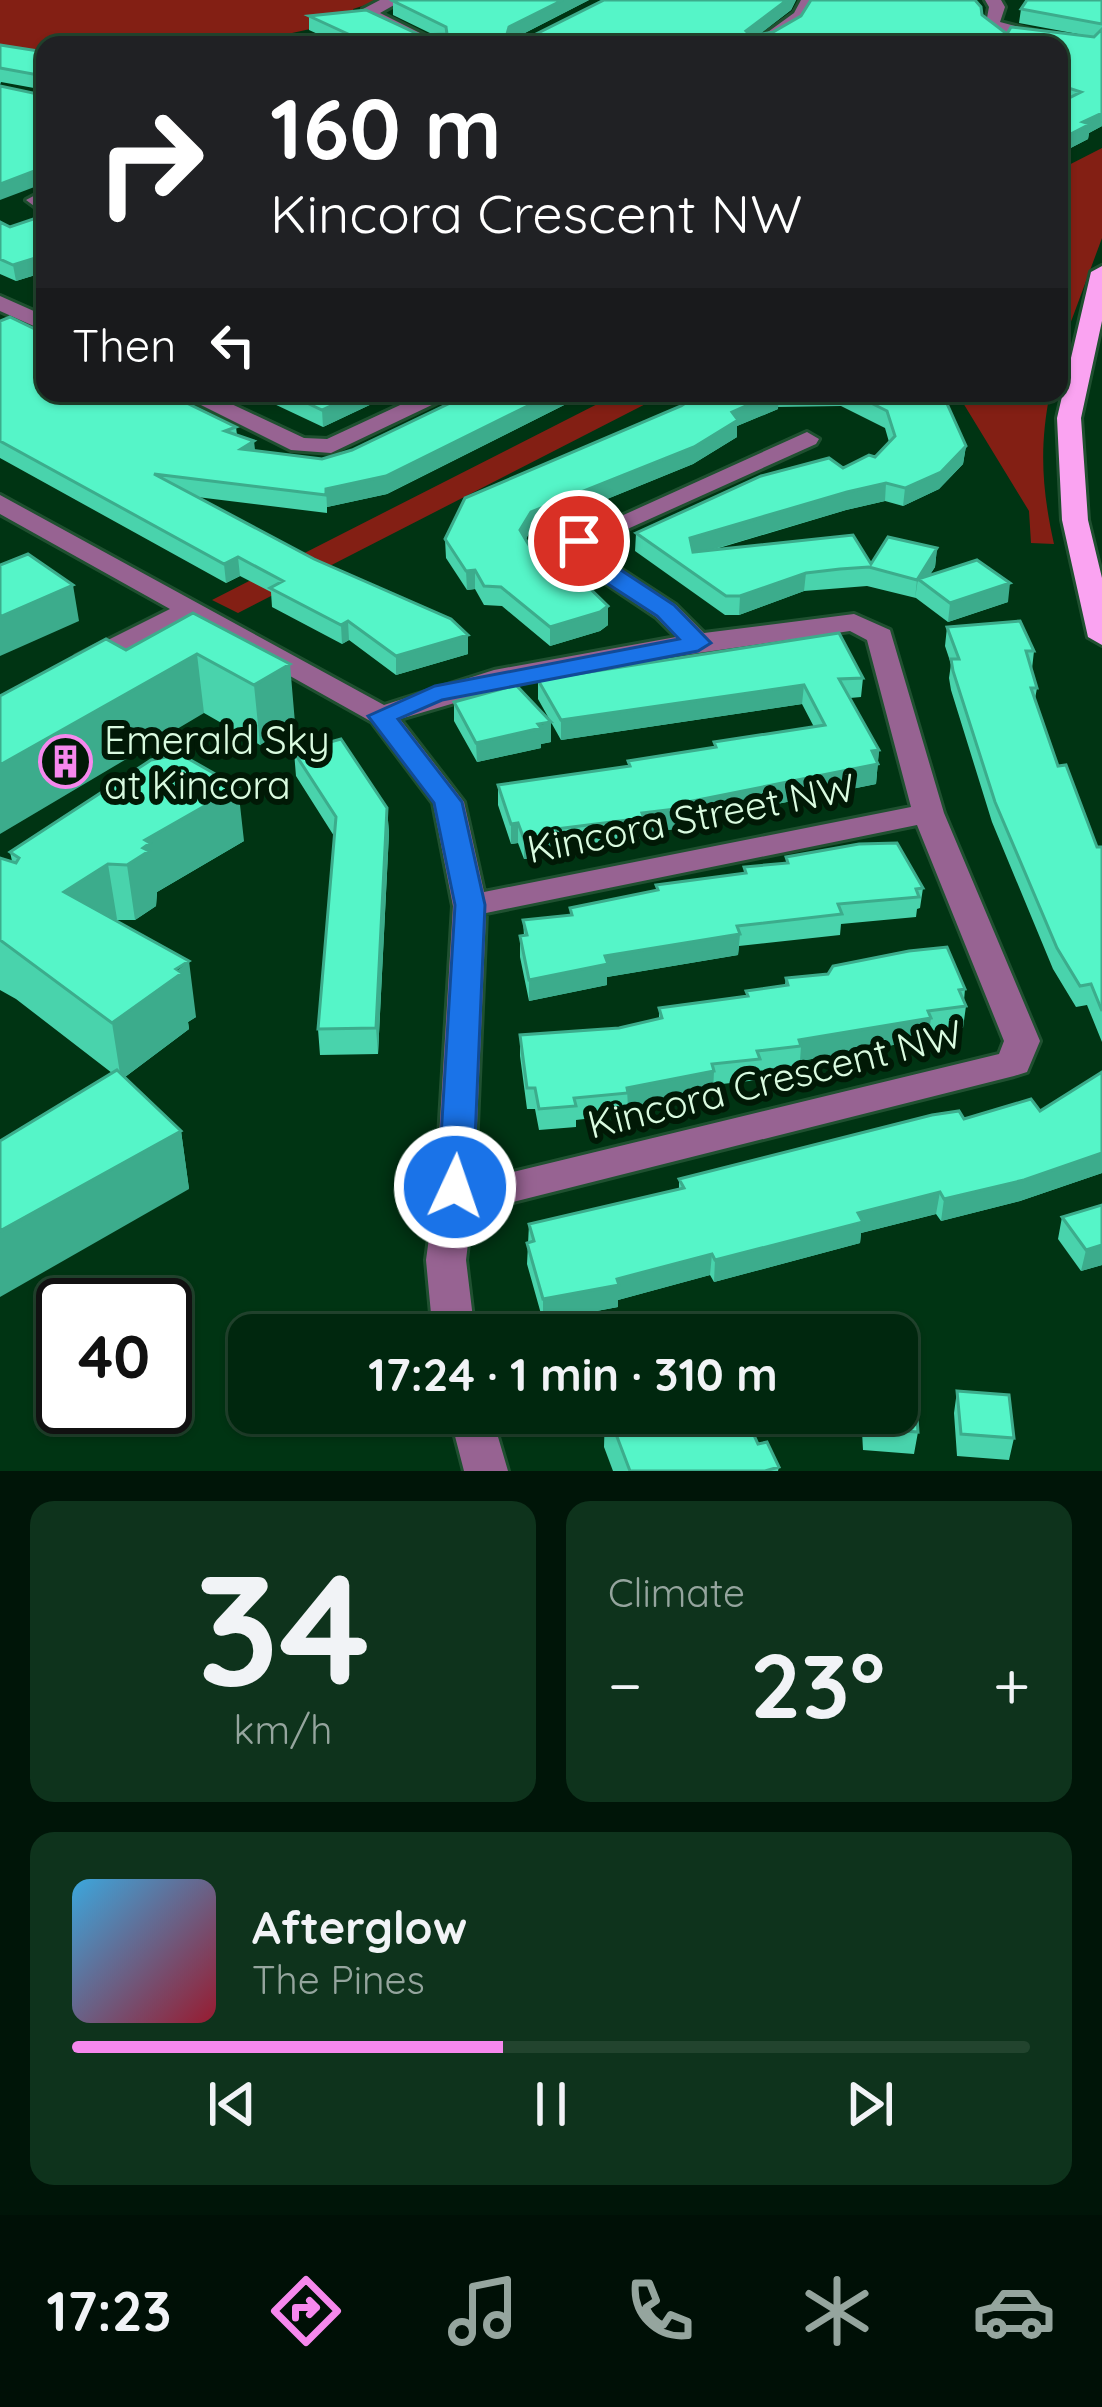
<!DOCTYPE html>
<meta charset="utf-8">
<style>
:root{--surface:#00270e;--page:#0e331c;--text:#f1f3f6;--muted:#95a59e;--line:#22442e;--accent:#f688ed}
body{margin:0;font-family:Quicksand,sans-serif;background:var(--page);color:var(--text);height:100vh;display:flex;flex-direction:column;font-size:45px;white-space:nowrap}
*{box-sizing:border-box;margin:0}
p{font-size:39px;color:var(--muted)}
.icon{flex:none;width:66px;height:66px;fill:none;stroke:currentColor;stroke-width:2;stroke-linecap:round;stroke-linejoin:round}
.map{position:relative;height:1471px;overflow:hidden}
.drawer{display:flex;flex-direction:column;gap:30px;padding:30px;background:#001508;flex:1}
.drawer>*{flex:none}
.top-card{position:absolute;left:36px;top:36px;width:1032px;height:366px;border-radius:24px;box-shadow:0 3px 9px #0004,0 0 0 3px var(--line);background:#202124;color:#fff;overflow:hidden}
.speed{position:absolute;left:36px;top:1278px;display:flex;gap:24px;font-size:60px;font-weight:700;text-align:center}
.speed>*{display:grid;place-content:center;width:156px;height:156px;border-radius:50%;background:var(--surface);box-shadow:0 3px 9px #0004,0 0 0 3px var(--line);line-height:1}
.speed .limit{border:6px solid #111;border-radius:18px;background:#fff;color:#111}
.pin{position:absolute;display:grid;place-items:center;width:102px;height:102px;color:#fff;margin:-51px;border:6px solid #fff;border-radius:50%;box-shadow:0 3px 12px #0007}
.me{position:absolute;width:132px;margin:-66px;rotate:3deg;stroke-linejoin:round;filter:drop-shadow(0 0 9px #0008)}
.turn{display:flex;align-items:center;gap:42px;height:252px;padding:0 36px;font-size:54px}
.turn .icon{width:156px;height:156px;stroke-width:2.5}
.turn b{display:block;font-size:84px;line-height:102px}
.then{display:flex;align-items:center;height:114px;padding:0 36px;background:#0003;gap:24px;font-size:45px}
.big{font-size:90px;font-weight:700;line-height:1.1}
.drawer .widget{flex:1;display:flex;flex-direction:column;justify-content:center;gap:18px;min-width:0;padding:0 42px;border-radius:24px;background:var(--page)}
.drawer .dial{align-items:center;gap:0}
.dial b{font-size:156px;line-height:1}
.song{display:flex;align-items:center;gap:36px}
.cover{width:144px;height:144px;border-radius:18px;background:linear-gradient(135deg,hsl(200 70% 55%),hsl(350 70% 35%))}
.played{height:12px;border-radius:6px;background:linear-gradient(90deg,var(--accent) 45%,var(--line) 45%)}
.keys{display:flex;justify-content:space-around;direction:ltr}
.heat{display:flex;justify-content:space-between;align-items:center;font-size:66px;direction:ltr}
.drawer .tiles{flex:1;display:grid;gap:30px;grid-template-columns:1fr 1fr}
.widget:last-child{grid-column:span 2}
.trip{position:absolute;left:228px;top:1314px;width:690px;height:120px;border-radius:24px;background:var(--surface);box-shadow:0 3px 9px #0004,0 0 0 3px var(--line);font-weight:700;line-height:120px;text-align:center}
.dock{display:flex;height:192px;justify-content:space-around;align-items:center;background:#001006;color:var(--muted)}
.dock .icon{width:84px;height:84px}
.dock .current{color:var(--accent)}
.dock b{font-size:54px;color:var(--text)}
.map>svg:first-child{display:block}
.green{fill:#831f14}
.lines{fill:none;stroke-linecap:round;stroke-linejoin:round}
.minor-casing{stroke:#1f5030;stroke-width:6}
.major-casing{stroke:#1f5030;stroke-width:6}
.minor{fill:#976392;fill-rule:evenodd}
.major{fill:#faa3f1;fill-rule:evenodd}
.wall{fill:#49d3ac}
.shaded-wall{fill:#3cac8c}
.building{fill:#55f5c8;stroke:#3cac8c;stroke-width:3}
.route{fill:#1a73e8;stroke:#114b97;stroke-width:3}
.labels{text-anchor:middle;stroke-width:12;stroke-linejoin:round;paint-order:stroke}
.poi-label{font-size:39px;fill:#dafbe0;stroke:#011906;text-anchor:start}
.street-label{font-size:39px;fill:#dafbe0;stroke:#011906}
</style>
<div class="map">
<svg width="1102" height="1471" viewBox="0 0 1102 1471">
<rect width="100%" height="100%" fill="#003413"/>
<path class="green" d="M0,0H381L353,9L356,19L292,33L314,45H45V58L0,49Z
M1102,148V238L1059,354V170Z
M619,393H667L238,613L212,600Z
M957,393H1050C1039,447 1042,490 1054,544L1031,543L1029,511Z"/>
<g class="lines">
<defs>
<path id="minor" d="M380,0H403L380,13L444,45H422L367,19L363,9Z
M801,0H817C804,26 779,45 750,45L794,13Z
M985,0H1001L1005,7L1000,22L1054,36L1046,41L985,29L989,7Z
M45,190V214L26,200Z
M0,296L45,316V331L0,311Z
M177,393H208L304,438L327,439L426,393H457L331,453L291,450Z
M807,432L819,439L816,444L592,545L593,551L676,605L704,633L854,614L890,630L944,813L1040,1041L1027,1072L1014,1076L513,1202H473L466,1260L475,1335H433L426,1260L436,1187L453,906L433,803L372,722L190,620L96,668H76L72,662L76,656L170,609L0,514V495L384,705L494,670L676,637L656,617L571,560L566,541ZM850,631L867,640L911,807L484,892L464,802L400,719L553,674ZM917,825L1004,1041L999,1054L513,1172H475L486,913Z
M449,1413H491L508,1471H464Z"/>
<path id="major" d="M1102,266V321L1081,418L1088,520L1102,578V645L1088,637L1062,520L1057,418L1091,272Z"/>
</defs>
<use href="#minor" class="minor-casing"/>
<use href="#major" class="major-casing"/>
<use href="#minor" class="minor"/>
<use href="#major" class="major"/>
</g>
<path class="wall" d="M397,0H589L521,35H534L604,0H796L791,10L758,35L982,15L1007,34L1094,37L1019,23L1021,9L1102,0V126L1089,133L1088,139L1059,154V103L1062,101L1059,100V45H342L309,30V16L420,35H434L393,15V1Z
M0,45L45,52V90L1,82L0,85Z
M45,215V272L16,281L0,274V222L10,227Z
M0,321L236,427L237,435L255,451L322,459L352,450L471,393H588L387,494L327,507V513L197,497L468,654L396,675L349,640L342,644L272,607L271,592L240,576L226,583L0,458Z
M251,393H395L323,427Z
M693,393H936L966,446L963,464L939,489L903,506L885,501L846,510L709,551L871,564L937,548L935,567L929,576L1008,602L948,622L916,598L867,586L804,591L739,615H725L635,551L636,533L875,457L889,442L885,428L841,406L778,407V409L737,426V437L693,464L531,530L526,539L539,562L562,581L608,606V625L600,631L550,646L502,606L484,605L475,589L467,590L446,558L445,539L681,406L692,399Z
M193,613L295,723L260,745L204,713L126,650Z
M947,627L1034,651L1032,669L1037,688L1035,699L1058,766L1097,847H1102V1042L1087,1005L1076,1007L1053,969L992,822L951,690L949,678L951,664L945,646Z
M863,678L861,697L850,698L879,750L876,784L683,823V828L644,833L643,838L558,849V854L524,859L518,843L511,844L498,805V785L628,767V761L714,747V742L814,727L802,704L561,740L538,699V680Z
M454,702L551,742L541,744V748L477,762L454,721Z
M294,752L387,808L389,833L378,1054L320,1055L318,1029L334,836L296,776Z
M244,841L157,892L156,906L135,920H115L196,1017L188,1022L189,1029L125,1077L181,1131L189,1189L112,1073L16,999L0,990V858L12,861L10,852Z
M786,857L923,888L920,908L917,909L916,917L841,924L840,935L739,946L738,955L607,977V985L529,1001L520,957V936H524L523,920L570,915V908L656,890V885L744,874V867L786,863Z
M786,978L965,989L964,1001L966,1006L963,1028L929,1031L928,1039L800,1061L799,1067L758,1072V1080L713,1085V1092L628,1109L627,1114L576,1120V1127L539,1130L535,1109H527L520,1056V1035L619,1028L659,1019V1008L746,996V991L785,985Z
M1102,1072V1173L1020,1201L941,1221L936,1214L861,1233L860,1243L714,1282L710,1275L618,1300V1307L543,1321L527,1264L529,1224L679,1189V1179L964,1119L1040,1111Z
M1102,1205V1265L1081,1271L1058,1239L1062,1217Z
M957,1391L1014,1438L1009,1460L957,1456L954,1413Z
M605,1413H744L758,1444L779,1467L778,1471H613L604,1447Z
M861,1413H897L918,1432L914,1454L863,1450Z"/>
<path class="shaded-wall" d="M563,0H589L509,41L507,45L509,27Z
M787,0H796L791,10L746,45V31Z
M1102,113V126L1089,133L1088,139L1059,154V140L1083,122Z
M45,167V183L0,200V184Z
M45,255V272L16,281L13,265Z
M358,393H395L323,427L322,410Z
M554,393H588L387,494L327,507L326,489Z
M775,393H779L778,409L737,426V437L693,464L531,530L520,548V530L531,512L732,412Z
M254,441L256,458L241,449Z
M966,446L963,464L939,489L903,506L905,488Z
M886,483L885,501L846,510L690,556V538L847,492Z
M937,548L935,567L924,584L918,579L915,599L917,580Z
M238,557L240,576L226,583L224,564Z
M475,570V589L467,590L466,571Z
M806,573L804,591L739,615L740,596Z
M1010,583L1008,602L948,622L950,603Z
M73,585L79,621L0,656V617Z
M608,606V625L600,631L550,646V627Z
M348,621L349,640L342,644L341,625Z
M468,635V654L396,675V656Z
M197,654L204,713L0,834V765Z
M290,664L295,723L260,745L254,685Z
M804,685L802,704L561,740V720Z
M551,722V742L541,744V748L477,762L476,743Z
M879,750L876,784L683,823V828L644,833V818L642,813Z
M238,787L244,841L157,892L156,906L135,920L127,865L145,840Z
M387,808L389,833L378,1054L376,1028Z
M518,823V843L511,844V824Z
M558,834V854L524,859V839Z
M108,864L117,919L74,947L64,892Z
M740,934L738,955L607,977V985L529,1001V980L605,956Z
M189,961L196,1017L188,1022L189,1029L121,1080L112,1023Z
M931,1018L928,1039L800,1061L801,1046L799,1040Z
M714,1071L713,1092L628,1109L627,1088Z
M181,1131L189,1189L0,1297V1231Z
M1102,1153V1173L1020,1201L941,1221L944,1199Z
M940,1192L936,1214L861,1233L860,1243L714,1282L715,1260L858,1213Z
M1102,1245V1265L1081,1271L1086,1250Z
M712,1254L710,1275L618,1300V1307L543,1321V1299Z"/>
<path class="building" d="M397,0H563L509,27L507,34L534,35L604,0H787L746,31L751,36L773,32L801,16L811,0H975L981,7L982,15L1007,34L1011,27L1094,37L1102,29V113L1083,122L1090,124L1059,140V103L1081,92L1059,85V45H372L309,16L366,10L420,35L447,34L446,27L393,1Z
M1027,0H1102V24L1021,9Z
M0,45L45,52V81L44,76L0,68Z
M0,86L42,95L45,93V167L0,184Z
M45,215V255L13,265L0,259V222L10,227Z
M10,317L45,334V393H166L236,427L225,431L254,441L241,449L322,459L352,450L471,393H554L386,476L326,489V495L154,474L314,559L451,619L468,635L396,656L348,621L341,625L270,588L283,581L238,557L224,564L0,441V321Z
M286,393H358L322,410Z
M701,393H775L732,412L738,420L694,447L531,512L520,530L539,562L549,560L562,581L578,577L608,606L600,612L550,627L501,587L484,586L475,570L466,571L445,539L465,498L681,406Z
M851,393H936L944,397L966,446L941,472L905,488L886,483L847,492L690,538L693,552L853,535L871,564L888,537L937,548L917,580L869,567L840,569L806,573L740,596H726L636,533L761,476L829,458L843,468L869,455L875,457L895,436L887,411Z
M28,554L73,585L0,617V565Z
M977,560L1010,583L950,603L918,579Z
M193,613L290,664L254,685L197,654L0,765V696L106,639L126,650Z
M1020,621L1034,651H1026L1037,688H1031L1058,766L1066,765L1097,847H1102V1011L1091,984L1080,986L1057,948L995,802L953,671L951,659H959L947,627Z
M839,633L863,678L839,679L879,750L872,751L878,764L682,803L684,808L642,813L644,818L556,829L558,834L524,839L518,823L511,824L498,785L630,766L628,761L716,747L714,742L825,725L804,685L561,720L538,680Z
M516,685L551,722L538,724L541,728L476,743L454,702Z
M341,739L387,808L376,1028L318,1029L336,817L294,752Z
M180,754L238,787L145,840L150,843L143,848L149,851L127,865L108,864L64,892L189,961L176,969L182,973L112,1023L0,940V858L16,863L19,858L10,852L151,760Z
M897,843L923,888L916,889L919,897L838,904L842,914L737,926L740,934L605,956L608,964L529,980L520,936L527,935L523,920L572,915L570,908L658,890L656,885L746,873L744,867L788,863L786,857L859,844Z
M947,947L965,989L959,990L966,1006L928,1011L931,1018L799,1040L801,1046L757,1051L760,1059L712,1064L714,1071L627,1088L628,1093L574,1098L576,1106L539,1109L535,1088H527L520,1035L619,1028L662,1018L659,1008L748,996L746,991L788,985L786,978L828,974L833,966L909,951Z
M117,1070L181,1131L0,1231V1141Z
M1102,1072V1153L1024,1180L944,1199L940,1192L858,1213L863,1222L715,1260L712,1254L617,1279L619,1285L543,1299L527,1243L534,1241L529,1224L684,1188L679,1179L932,1115L959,1111L964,1119L1031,1099L1040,1111Z
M1102,1205V1245L1086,1250L1062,1217Z
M897,1387L915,1388L918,1432L866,1428L865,1413H897Z
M957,1391L1009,1395L1014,1438L961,1434Z
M608,1413H744L758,1444L767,1442L779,1467L765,1471H630Z"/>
<path class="route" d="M579,534L588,536L592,551L674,605L711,643L698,651L442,700L398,719L462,802L485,905L473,1187L467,1196H443L438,1187L455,905L434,803L368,716L435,686L679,639L657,616L571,560L567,541Z"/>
<defs>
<symbol id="building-ring" viewBox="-11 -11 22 22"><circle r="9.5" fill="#011906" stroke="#f688ed" stroke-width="1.5"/><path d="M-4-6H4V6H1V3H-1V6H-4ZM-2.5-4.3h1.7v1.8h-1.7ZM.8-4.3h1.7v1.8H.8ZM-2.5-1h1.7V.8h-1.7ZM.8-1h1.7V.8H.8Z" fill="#f688ed"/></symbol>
</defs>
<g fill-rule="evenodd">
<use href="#building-ring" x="36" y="732" width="59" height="59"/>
</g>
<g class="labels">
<g class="poi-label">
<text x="104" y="754">Emerald Sky<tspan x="104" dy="45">at Kincora</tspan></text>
</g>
<g class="street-label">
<text transform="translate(691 818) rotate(-11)" y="14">Kincora Street NW</text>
<text transform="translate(775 1079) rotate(-14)" y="14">Kincora Crescent NW</text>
</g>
</g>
</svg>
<div class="speed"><div class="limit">40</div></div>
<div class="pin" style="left:579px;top:541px;background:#d93025"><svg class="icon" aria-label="arrive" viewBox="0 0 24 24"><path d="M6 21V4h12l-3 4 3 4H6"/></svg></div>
<svg class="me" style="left:455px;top:1187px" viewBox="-20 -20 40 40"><circle r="17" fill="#1a73e8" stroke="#fff" stroke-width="3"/><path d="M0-11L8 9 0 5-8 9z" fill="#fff"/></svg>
<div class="trip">17:24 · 1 min · 310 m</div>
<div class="top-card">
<div class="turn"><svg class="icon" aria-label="right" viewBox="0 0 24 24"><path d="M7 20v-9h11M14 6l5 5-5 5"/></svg><div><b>160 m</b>Kincora Crescent NW</div></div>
<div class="then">Then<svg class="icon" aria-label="left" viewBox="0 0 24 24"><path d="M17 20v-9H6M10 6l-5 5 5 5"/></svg></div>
</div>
</div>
<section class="drawer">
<div class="tiles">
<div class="widget dial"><b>34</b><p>km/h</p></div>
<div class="widget"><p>Climate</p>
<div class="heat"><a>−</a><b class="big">23°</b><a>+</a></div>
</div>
<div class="widget">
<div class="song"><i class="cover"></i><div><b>Afterglow</b><p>The Pines</p></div></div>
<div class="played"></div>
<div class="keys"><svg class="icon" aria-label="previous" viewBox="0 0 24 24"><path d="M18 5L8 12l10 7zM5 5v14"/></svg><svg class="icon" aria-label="pause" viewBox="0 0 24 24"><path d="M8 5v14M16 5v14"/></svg><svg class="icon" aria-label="next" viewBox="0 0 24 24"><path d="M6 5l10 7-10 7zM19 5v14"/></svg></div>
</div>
</div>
</section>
<nav class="dock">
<b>17:23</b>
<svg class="icon current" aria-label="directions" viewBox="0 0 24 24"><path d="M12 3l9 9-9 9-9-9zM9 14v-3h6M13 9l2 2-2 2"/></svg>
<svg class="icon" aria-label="music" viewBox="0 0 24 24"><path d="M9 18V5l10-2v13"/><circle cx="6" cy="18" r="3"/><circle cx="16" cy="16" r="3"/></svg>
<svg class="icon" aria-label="phone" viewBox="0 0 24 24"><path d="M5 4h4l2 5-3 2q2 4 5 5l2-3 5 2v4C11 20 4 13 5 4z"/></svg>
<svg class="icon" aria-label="climate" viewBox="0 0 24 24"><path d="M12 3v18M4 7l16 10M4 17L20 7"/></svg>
<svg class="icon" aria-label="car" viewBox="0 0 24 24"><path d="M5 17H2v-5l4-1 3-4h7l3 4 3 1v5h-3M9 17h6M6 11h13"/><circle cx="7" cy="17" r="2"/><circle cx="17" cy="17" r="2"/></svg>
</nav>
